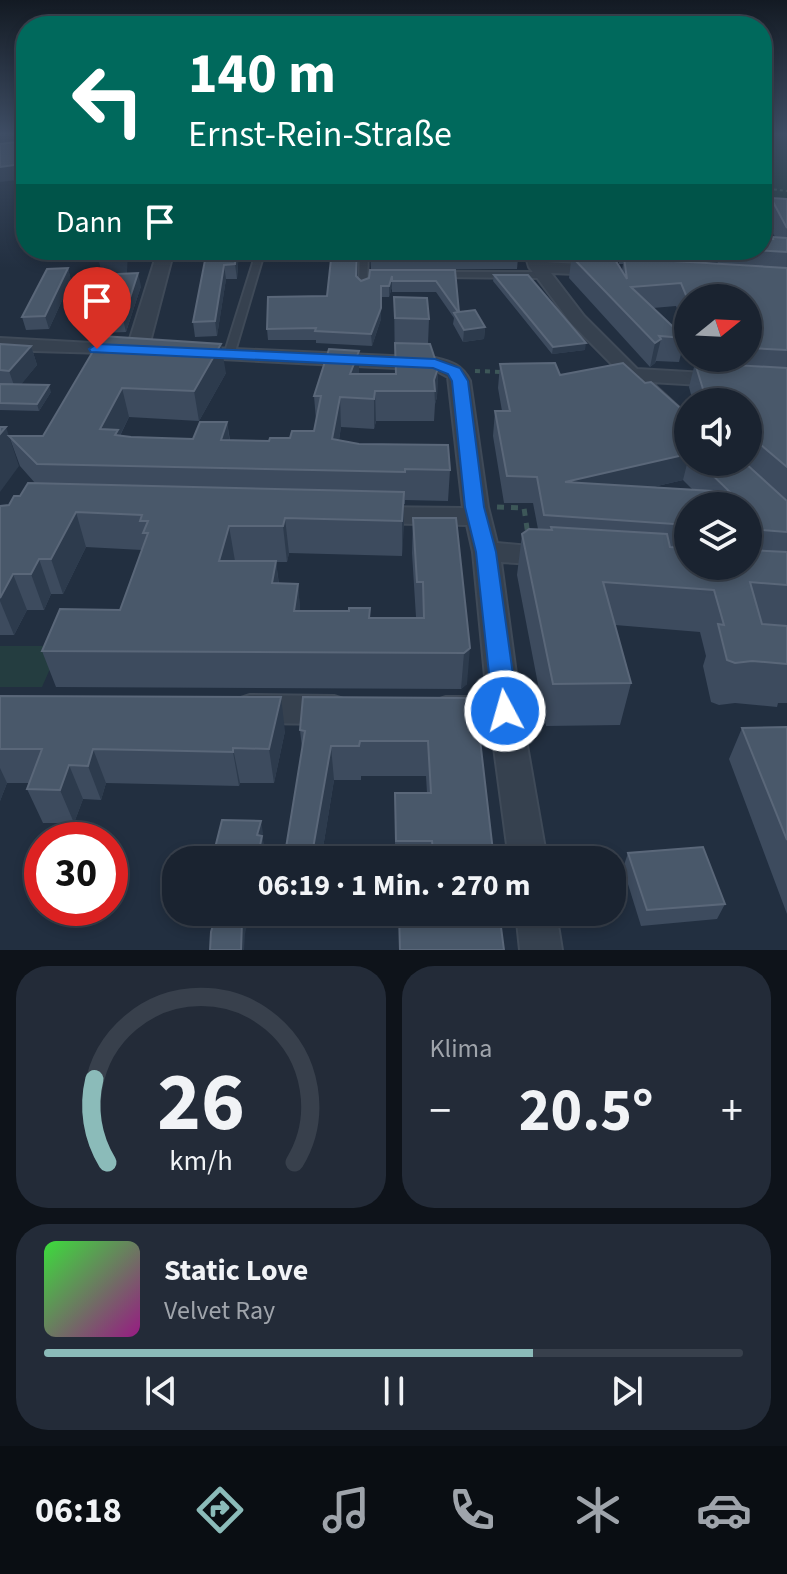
<!DOCTYPE html>
<html lang="de">
<meta charset="utf-8">
<style>
:root{--surface:#1a2330;--page:#232b38;--text:#f1f3f6;--muted:#9fa4ab;--line:#38404c;--accent:#8bbbb9}
body{margin:0;font-family:"Source Sans 3",sans-serif;background:var(--page);color:var(--text);height:100vh;display:flex;flex-direction:column;font-size:30px;white-space:nowrap}
*{box-sizing:border-box;margin:0}
p{font-size:26px;color:var(--muted)}
.icon{flex:none;width:44px;height:44px;fill:none;stroke:currentColor;stroke-width:2;stroke-linecap:round;stroke-linejoin:round}
.map{position:relative;height:950px;overflow:hidden}
.sheet{display:flex;flex-direction:column;gap:16px;padding:16px;background:#0e131a;flex:1}
.sheet>*{flex:none}
.guide{position:absolute;left:16px;top:16px;width:756px;height:244px;border-radius:32px;box-shadow:0 4px 12px #0003,0 0 0 2px var(--line);background:#00695c;color:#fff;overflow:hidden}
.needle{width:52px;rotate:72deg}
.tools{position:absolute;left:674px;top:284px;display:grid;gap:16px}
.tools a{display:grid;place-items:center;width:88px;height:88px;border-radius:50%;background:var(--surface);box-shadow:0 4px 12px #0003,0 0 0 2px var(--line);font-size:40px}
.speed{position:absolute;left:24px;top:822px;display:flex;gap:16px;font-size:40px;font-weight:700;text-align:center}
.speed>*{display:grid;place-content:center;width:104px;height:104px;border-radius:50%;background:var(--surface);box-shadow:0 4px 12px #0003,0 0 0 2px var(--line);line-height:1}
.speed .limit{border:12px solid #d22;background:#fff;color:#111}
.pin{position:absolute;display:grid;place-items:center;width:68px;height:68px;color:#fff;margin:-82px -34px;border-radius:50% 50% 50% 0;rotate:-45deg;box-shadow:0 0 8px #0007}
.pin .icon{rotate:45deg}
.me{position:absolute;width:88px;margin:-44px;rotate:354deg;stroke-linejoin:round;filter:drop-shadow(0 0 6px #0008)}
.turn{display:flex;align-items:center;gap:28px;height:168px;padding:0 40px;font-size:36px}
.turn .icon{width:104px;height:104px;stroke-width:2.5}
.turn b{display:block;font-size:56px;line-height:68px}
.then{display:flex;align-items:center;height:76px;padding:0 40px;background:#0003;gap:16px;font-size:30px}
.big{font-size:60px;font-weight:700;line-height:1.1}
.sheet .widget{flex:1;display:flex;flex-direction:column;justify-content:center;gap:12px;min-width:0;padding:0 28px;border-radius:32px;background:var(--page)}
.sheet .dial{align-items:center;gap:0}
.dial svg{height:208px;overflow:visible;fill:none;stroke:var(--line);stroke-width:7;stroke-linecap:round;text-anchor:middle}
.dial text{fill:var(--text);stroke:none}
.song{display:flex;align-items:center;gap:24px}
.cover{width:96px;height:96px;border-radius:12px;background:linear-gradient(135deg,hsl(120 70% 55%),hsl(310 70% 35%))}
.played{height:8px;border-radius:4px;background:linear-gradient(90deg,var(--accent) 70%,var(--line) 70%)}
.keys{display:flex;justify-content:space-around;direction:ltr}
.heat{display:flex;justify-content:space-between;align-items:center;font-size:44px;direction:ltr}
.sheet .tiles{flex:1;display:grid;gap:16px;grid-template-columns:1fr 1fr}
.widget:last-child{grid-column:span 2}
.trip{position:absolute;left:162px;top:846px;width:464px;height:80px;border-radius:32px;background:var(--surface);box-shadow:0 4px 12px #0003,0 0 0 2px var(--line);font-weight:700;line-height:80px;text-align:center}
.tabs{display:flex;height:128px;justify-content:space-around;align-items:center;background:#0a0e13;color:var(--muted)}
.tabs .icon{width:56px;height:56px}
.tabs .selected{color:var(--accent)}
.tabs b{font-size:36px;color:var(--text)}
.map>svg:first-child{display:block}
.green{fill:#243d40}
.lines{fill:none;stroke-linecap:round;stroke-linejoin:round}
.lane-casing{stroke:#3f4a58;stroke-width:4}
.street-casing{stroke:#3f4a58;stroke-width:4}
.path-far2{stroke:#3d5758;stroke-width:2;stroke-dasharray:3 3;stroke-linecap:butt}
.path-far1{stroke:#3d5758;stroke-width:4;stroke-dasharray:5 5;stroke-linecap:butt}
.path{stroke:#3d5758;stroke-width:5;stroke-dasharray:7 7;stroke-linecap:butt}
.lane{fill:#36414f;fill-rule:evenodd}
.street{fill:#36414f;fill-rule:evenodd}
.wall{fill:#3d4b5e;fill-rule:evenodd}
.shaded-wall{fill:#2d3b4d}
.building{fill:#49586a;stroke:#5a6779;stroke-width:2}
.route{fill:#1a73e8;stroke:#114b97;stroke-width:2}
</style>
<div class="map">
<svg width="787" height="950" viewBox="0 0 787 950">
<rect width="100%" height="100%" fill="#222f40"/>
<path class="green" d="M762,135H787V209L762,208Z
M0,646H60L42,687H0Z"/>
<g class="lines">
<defs>
<path id="lane" d="M257,250H265L234,355L229,358L226,357L224,355Z
M360,250H368L367,287L363,290L359,287Z
M440,272H541L545,275L541,278L437,277V273Z"/>
<path id="street" d="M762,207L787,208V216L762,215Z
M158,250H174L150,342L141,354L0,350V338L128,345Z
M524,250H540L546,262L607,266L609,270L607,274L601,275L551,273L584,316L637,369L787,378V390L651,382L688,416V435L680,433L571,323L529,267Z
M683,250H699L708,276L706,280H694Z
M190,347L435,358C452,362 462,365 470,381L488,507L497,543L562,549L565,556L562,563L552,565L501,562L521,711L547,860H509L491,725H446L434,721L430,711L434,701L446,697H487L473,552L467,525L371,523L362,521L358,515L362,509L371,507L463,508L448,377L435,370L183,357L180,353L183,349Z
M250,695L334,696L346,700L350,710L346,720L334,724L250,723L238,719L234,709L238,699Z
M516,912H556L562,950H520Z"/>
</defs>
<use href="#lane" class="lane-casing"/>
<use href="#street" class="street-casing"/>
<path class="path-far2" d="M762,188L787,191"/>
<path class="path-far1" d="M475,371L502,372"/>
<path class="path" d="M497,507L524,508L528,535"/>
<use href="#lane" class="lane"/>
<use href="#street" class="street"/>
</g>
<path class="wall" d="M771,198L787,199V703H778L777,707L735,703L719,705L711,702L703,666L706,656L700,632L615,625L631,683L620,725L546,726L517,575L522,534L538,529L533,503H504L493,436L495,411H502L498,388L500,364L560,375L645,383L688,415V462H748V402H693L689,387L695,363H698L696,358H748V298H688V337L676,306L653,308L685,338L679,362L656,361L655,363L650,367L569,278L571,261H561L547,255L542,250H602L604,252L603,258L622,271L623,264H619L618,250H676L677,256L676,261L718,264L717,259L719,250H762L766,238L772,239V237H775L765,218ZM683,480L692,489L653,487ZM688,506H748V566H688Z
M207,250H239L237,279H226L217,336L195,337L193,322Z
M332,250H358L356,277L361,281L455,270L459,312L485,327L484,339L463,342L453,324L454,318L436,292H392V287L389,297H381V319L372,346L316,343V340H268L267,329L327,296Z
M370,250L518,258L517,269L371,270Z
M68,268L71,281L49,329L26,330L22,317Z
M494,275L585,350L552,354L493,281Z
M141,286L126,332L103,333L100,320Z
M394,297L429,319L428,344L438,368L437,397L435,404L434,421H376L374,429L341,427L339,440L450,470L448,501L405,500V504H404L402,556L289,553L287,562H276L279,584H298L300,611L370,618L416,617L412,553L413,518H456L467,684L461,689L56,687L42,651L120,610L142,550L86,547L63,594H51L44,610H27L14,635H0V506L9,505L35,483L20,466L9,436H43L102,336L226,373L199,421L129,417L120,436L193,439L227,422L230,440L269,441L290,438L314,431L316,420L314,396L359,351V374H395Z
M0,344L31,346L37,365L21,384L51,392L39,411L0,410Z
M0,696L285,731L274,783H240L239,786L106,783L101,800L83,799L74,823H43L27,789L29,783H7L0,801Z
M466,698L494,860H395V793H427L426,776H361V780H334L321,860H284L302,748L300,730Z
M787,727V914L729,759L742,728Z
M628,853L725,904L717,919L641,926L623,868Z
M283,912H312L310,925L285,924Z"/>
<path class="shaded-wall" d="M0,135H26V143L0,147Z
M26,148V163H20L17,149Z
M22,164L26,179L0,182V167Z
M123,250H128L127,273L102,275L98,257Z
M236,250H239L237,279L235,264Z
M224,265L226,279L217,336L215,321Z
M68,268L71,281L49,329L45,316Z
M138,273L141,286L126,332L123,319Z
M392,276V287L389,297V286Z
M381,286V319L372,346L371,334Z
M485,327L484,339L463,342L464,330Z
M661,339L655,363L650,367L655,343Z
M586,343L585,350L552,354L553,347Z
M221,344L226,373L199,421L194,391Z
M31,346L37,365L16,391L9,371Z
M359,351V380L350,374Z
M438,368L437,397L435,404L434,380Z
M49,385L51,392L39,411L37,404Z
M122,388L129,417L119,437L100,429Z
M375,391L376,421L374,429V399Z
M340,397L341,427L334,470L332,439Z
M227,422L231,452L226,470L221,440Z
M6,427L19,466L0,492V434Z
M688,454V460L683,480L561,508L565,482Z
M404,492V526L402,556V521Z
M76,512L86,547L63,594L51,559Z
M285,518L289,553L287,562L283,526Z
M229,526L235,561H219Z
M39,559L51,594L44,610L31,574Z
M276,561L280,597L272,583Z
M13,574L27,610L14,635L0,601V598Z
M298,584L301,620L294,611Z
M470,648L467,684L461,689L464,653Z
M281,697L285,731L274,783L269,749Z
M331,746L334,780L321,860H311Z
M233,748L240,783L239,786L233,752Z
M93,749L106,783L101,800L88,766Z
M69,765L83,799L74,823L60,790Z
M0,768L7,783L0,801Z
M261,821L263,833L261,843L262,836L265,848L262,860H257V835Z
M244,912H250L245,934L244,950H241L242,922Z
M308,912H312L310,925Z"/>
<path class="building" d="M24,135H26V148L17,149L22,164L0,167V144L25,141Z
M771,198L787,199V228Z
M772,237L787,238V252L752,250H762V241H767L766,238L773,239Z
M98,250H123V254L98,257Z
M207,250H236L235,264L224,265L215,321L193,322Z
M332,250H357L356,276L361,281L369,278L370,270H455L459,312L475,310L485,327L464,330L454,313L458,312L436,281H392V276L389,286H381V308L371,334L315,331L316,328L267,329L268,297L327,296Z
M370,250H512L518,258L371,259Z
M562,250H602L604,252Z
M621,250H676L677,256L621,253Z
M572,257L614,258L627,279L624,258L787,268V350L748,348V298H688V300L681,283L631,287L685,338L659,336L661,339L655,343Z
M68,268L45,316L22,317L47,269Z
M138,273L123,319L100,320L118,274Z
M494,275H528L586,343L553,347Z
M394,297L427,298L429,319L395,318Z
M102,336L221,344L194,391L122,388L100,429L118,430L115,435L131,437L193,439L200,422H227L221,440L269,441L270,438H290L292,431H314L321,396H314L329,349L359,351L350,374H396L395,343L430,344L438,368L434,380L435,391H375L374,399L340,397L332,439L359,444L448,445L450,470L405,469V472L37,464L9,436H43Z
M0,344L31,346L9,371L0,370Z
M555,363L560,375L623,363L645,383L651,382L688,415V454L565,482L730,492L699,462H744L787,501V532L748,529V506H688V525L544,515L537,477L507,476L495,411H510L500,364Z
M695,363L712,364L717,368L715,364L787,368V467L748,434V402H707Z
M0,384L49,385L37,404L0,403Z
M0,427H6L0,434Z
M28,483L404,492L402,521L285,518L283,526H229L219,561H276L272,583L298,584L294,611H349V608H370L369,618H424L423,582H417L413,518H456L470,648L464,653L42,651L60,609L120,610L148,533H143L148,521H140L142,515L76,512L51,559H39L31,574H13L0,598V506L9,505L14,496H20Z
M551,527L667,534L670,547L688,548V566H748V550L787,552V585L750,582L762,624L787,626V664L752,661L735,663L727,660L718,624L724,625L714,590L603,582L631,683L553,684L522,534L529,529L552,530Z
M0,696L281,697L269,749L233,748V752L93,749L88,766L69,765L60,790L27,789L42,749H0Z
M303,697L466,698L476,705L494,860H434L432,841H396L395,793H431L428,741H360L359,746H331L311,860H284L305,731L300,730Z
M787,727V840L742,728Z
M222,820L261,821L257,835L262,836L257,860H212Z
M703,847L725,904L647,910L628,853Z
M217,912H244L242,922L241,950H210L211,932Z
M419,912H499L504,950H400L399,915L419,914Z"/>
<linearGradient id="sky" x2="0" y2="1"><stop stop-color="#131a23"/><stop offset="0.5" stop-color="#3e4d64"/><stop offset="1" stop-color="#3e4d64" stop-opacity="0"/></linearGradient>
<rect width="787" height="268" fill="url(#sky)"/>
<path class="route" d="M97,344L435,359L460,368L468,381L484,507L496,552L518,711L514,718L505,721L496,718L493,711L476,552L465,507L452,381L448,374L433,368L91,352L89,349Z"/>
</svg>
<div class="tools">
<a><svg class="needle" viewBox="-14 -14 28 28"><path d="M0-13l5 13h-10z" fill="#e53935"/><path d="M0 13l5-13h-10z" fill="#9fa4ab"/></svg></a>
<a><svg class="icon" aria-label="sound" viewBox="0 0 24 24"><path d="M4 9h4l5-4v14l-5-4H4zM17 9q2 3 0 6"/></svg></a>
<a><svg class="icon" aria-label="layers" viewBox="0 0 24 24"><path d="M12 4l9 5-9 5-9-5zM3 14l9 5 9-5"/></svg></a>
</div>
<div class="speed"><div class="limit">30</div></div>
<div class="pin" style="left:97px;top:349px;background:#d93025"><svg class="icon" aria-label="arrive" viewBox="0 0 24 24"><path d="M6 21V4h12l-3 4 3 4H6"/></svg></div>
<svg class="me" style="left:505px;top:711px" viewBox="-20 -20 40 40"><circle r="17" fill="#1a73e8" stroke="#fff" stroke-width="3"/><path d="M0-11L8 9 0 5-8 9z" fill="#fff"/></svg>
<div class="trip">06:19 · 1 Min. · 270 m</div>
<div class="guide">
<div class="turn"><svg class="icon" aria-label="left" viewBox="0 0 24 24"><path d="M17 20v-9H6M10 6l-5 5 5 5"/></svg><div><b>140 m</b>Ernst-Rein-Straße</div></div>
<div class="then">Dann<svg class="icon" aria-label="arrive" viewBox="0 0 24 24"><path d="M6 21V4h12l-3 4 3 4H6"/></svg></div>
</div>
</div>
<section class="sheet">
<div class="tiles">
<div class="widget dial"><svg viewBox="0 0 100 80">
<path d="M14 69A42 42 0 1 1 86 69"/>
<path d="M14 69A42 42 0 0 1 9 37" stroke="#8bbbb9"/>
<text x="50" y="56" font-size="32" font-weight="700">26</text>
<text x="50" y="72" font-size="11">km/h</text>
</svg></div>
<div class="widget"><p>Klima</p>
<div class="heat"><a>−</a><b class="big">20.5°</b><a>+</a></div>
</div>
<div class="widget">
<div class="song"><i class="cover"></i><div><b>Static Love</b><p>Velvet Ray</p></div></div>
<div class="played"></div>
<div class="keys"><svg class="icon" aria-label="previous" viewBox="0 0 24 24"><path d="M18 5L8 12l10 7zM5 5v14"/></svg><svg class="icon" aria-label="pause" viewBox="0 0 24 24"><path d="M8 5v14M16 5v14"/></svg><svg class="icon" aria-label="next" viewBox="0 0 24 24"><path d="M6 5l10 7-10 7zM19 5v14"/></svg></div>
</div>
</div>
</section>
<nav class="tabs">
<b>06:18</b>
<svg class="icon selected" aria-label="directions" viewBox="0 0 24 24"><path d="M12 3l9 9-9 9-9-9zM9 14v-3h6M13 9l2 2-2 2"/></svg>
<svg class="icon" aria-label="music" viewBox="0 0 24 24"><path d="M9 18V5l10-2v13"/><circle cx="6" cy="18" r="3"/><circle cx="16" cy="16" r="3"/></svg>
<svg class="icon" aria-label="phone" viewBox="0 0 24 24"><path d="M5 4h4l2 5-3 2q2 4 5 5l2-3 5 2v4C11 20 4 13 5 4z"/></svg>
<svg class="icon" aria-label="climate" viewBox="0 0 24 24"><path d="M12 3v18M4 7l16 10M4 17L20 7"/></svg>
<svg class="icon" aria-label="car" viewBox="0 0 24 24"><path d="M5 17H2v-5l4-1 3-4h7l3 4 3 1v5h-3M9 17h6M6 11h13"/><circle cx="7" cy="17" r="2"/><circle cx="17" cy="17" r="2"/></svg>
</nav>
